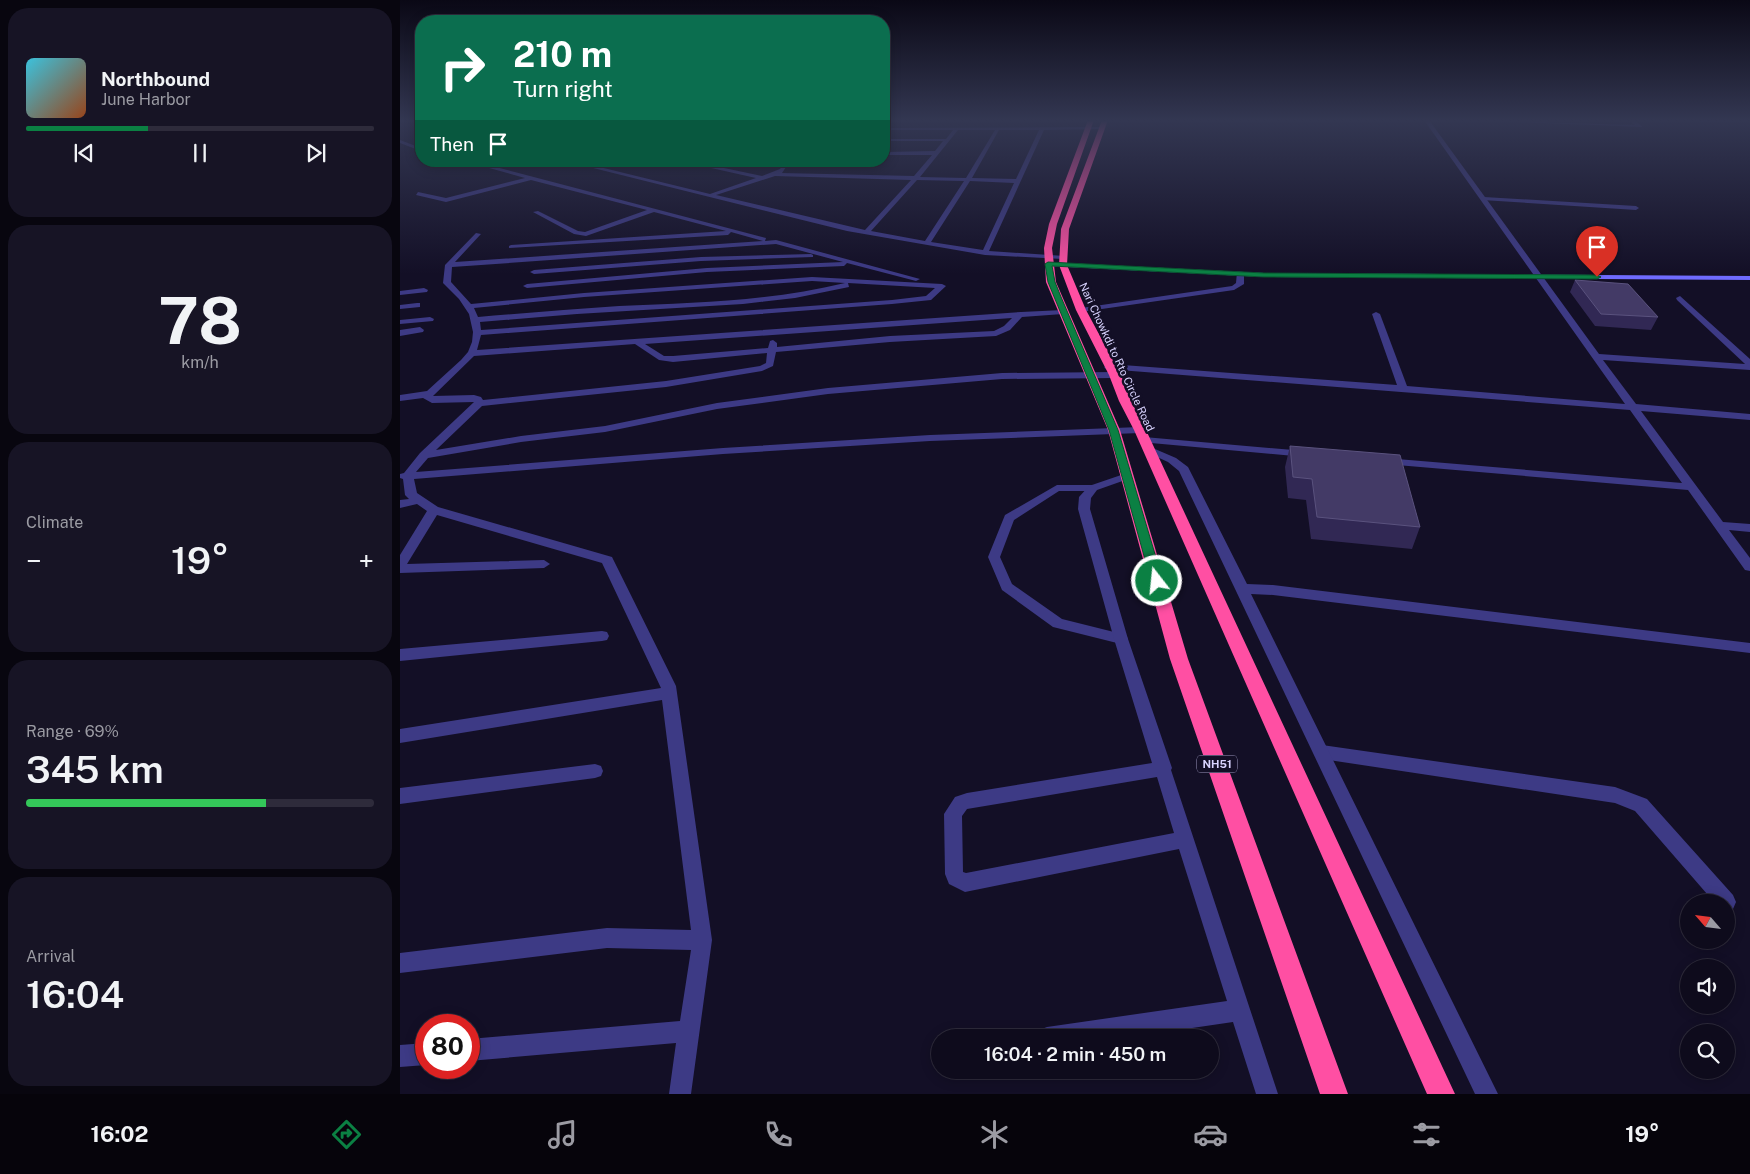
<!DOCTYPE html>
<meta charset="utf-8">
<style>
:root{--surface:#0e0b1c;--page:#171425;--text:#f1f3f6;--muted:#9b9ba3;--line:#2e2b3b;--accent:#0b8043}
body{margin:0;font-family:"Public Sans",sans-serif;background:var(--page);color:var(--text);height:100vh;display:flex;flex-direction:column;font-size:19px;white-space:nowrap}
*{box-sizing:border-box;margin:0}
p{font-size:16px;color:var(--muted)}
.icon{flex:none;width:28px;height:28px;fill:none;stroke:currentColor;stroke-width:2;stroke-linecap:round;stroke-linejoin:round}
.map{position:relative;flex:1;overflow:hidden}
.drawer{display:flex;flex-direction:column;gap:8px;padding:8px;background:#08060f;width:400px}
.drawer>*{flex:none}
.banner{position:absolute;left:15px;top:15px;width:475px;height:152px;border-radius:20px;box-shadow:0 2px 12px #0003,0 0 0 1px var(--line);background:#0b6e4f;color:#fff;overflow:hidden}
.needle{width:32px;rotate:298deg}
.controls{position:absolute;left:1280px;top:894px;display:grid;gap:10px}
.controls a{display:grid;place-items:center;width:55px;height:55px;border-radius:50%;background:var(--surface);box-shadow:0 2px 12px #0003,0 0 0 1px var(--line);font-size:25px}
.speed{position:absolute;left:15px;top:1014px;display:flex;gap:10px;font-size:25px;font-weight:700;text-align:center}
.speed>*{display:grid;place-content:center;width:65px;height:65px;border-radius:50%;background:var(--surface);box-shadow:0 2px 12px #0003,0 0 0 1px var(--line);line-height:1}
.speed .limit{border:8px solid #d22;background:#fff;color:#111}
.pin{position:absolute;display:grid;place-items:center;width:42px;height:42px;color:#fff;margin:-51px -21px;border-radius:50% 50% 50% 0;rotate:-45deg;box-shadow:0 0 5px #0007}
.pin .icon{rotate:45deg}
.me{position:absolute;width:55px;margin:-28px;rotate:344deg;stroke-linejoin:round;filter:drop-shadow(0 0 4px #0008)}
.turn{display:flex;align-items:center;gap:18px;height:105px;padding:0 15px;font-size:22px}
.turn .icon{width:65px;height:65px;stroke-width:2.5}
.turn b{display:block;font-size:35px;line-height:42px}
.then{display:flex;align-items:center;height:48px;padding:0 15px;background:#0003;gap:10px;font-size:19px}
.big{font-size:38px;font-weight:600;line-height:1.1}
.drawer .tile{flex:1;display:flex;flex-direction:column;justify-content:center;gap:8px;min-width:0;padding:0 18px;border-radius:20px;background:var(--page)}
.drawer .dial{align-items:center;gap:0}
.dial b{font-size:65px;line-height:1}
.song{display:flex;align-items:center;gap:15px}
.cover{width:60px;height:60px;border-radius:8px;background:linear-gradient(135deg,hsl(190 70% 55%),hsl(20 70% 35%))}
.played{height:5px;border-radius:2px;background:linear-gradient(90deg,var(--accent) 35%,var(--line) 35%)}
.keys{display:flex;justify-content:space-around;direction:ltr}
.heat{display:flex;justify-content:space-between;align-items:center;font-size:28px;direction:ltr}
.charge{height:8px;border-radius:4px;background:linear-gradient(90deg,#34c759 69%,var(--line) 0)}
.trip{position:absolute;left:531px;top:1029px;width:288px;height:50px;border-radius:25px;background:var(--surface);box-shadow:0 2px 12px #0003,0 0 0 1px var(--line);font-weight:600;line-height:50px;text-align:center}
.tabs{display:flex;height:80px;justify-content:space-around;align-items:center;background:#06040b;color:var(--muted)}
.tabs .icon{width:35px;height:35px}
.tabs .on{color:var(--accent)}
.tabs b{font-size:22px;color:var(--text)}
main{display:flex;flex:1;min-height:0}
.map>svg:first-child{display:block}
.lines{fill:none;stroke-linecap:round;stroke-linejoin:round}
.lane{fill:#3d3a85;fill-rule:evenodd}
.street{fill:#3d3a85;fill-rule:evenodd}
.secondary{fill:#6f6bff;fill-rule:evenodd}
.highway{fill:#ff4fa3;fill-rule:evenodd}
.wall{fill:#312854}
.building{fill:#433a66;stroke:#5a527e}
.route{fill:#0b8043;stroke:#07532c}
.labels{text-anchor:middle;stroke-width:5;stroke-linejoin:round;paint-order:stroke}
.far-street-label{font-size:11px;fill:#d9d4ff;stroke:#130f26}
.shield{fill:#130f26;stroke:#9e99be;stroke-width:1}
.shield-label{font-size:11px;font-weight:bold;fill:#d9d4ff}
</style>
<main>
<section class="drawer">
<div class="tile">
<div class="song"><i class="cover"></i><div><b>Northbound</b><p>June Harbor</p></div></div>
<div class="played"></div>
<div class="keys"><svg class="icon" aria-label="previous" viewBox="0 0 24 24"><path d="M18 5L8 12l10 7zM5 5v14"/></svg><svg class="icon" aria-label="pause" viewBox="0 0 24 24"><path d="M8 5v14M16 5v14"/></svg><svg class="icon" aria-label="next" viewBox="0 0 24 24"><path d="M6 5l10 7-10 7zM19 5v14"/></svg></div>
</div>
<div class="tile dial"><b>78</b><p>km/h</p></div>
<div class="tile"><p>Climate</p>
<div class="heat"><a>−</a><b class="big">19°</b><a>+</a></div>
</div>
<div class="tile"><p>Range · 69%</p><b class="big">345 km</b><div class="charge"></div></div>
<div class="tile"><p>Arrival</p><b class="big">16:04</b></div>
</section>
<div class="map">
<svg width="1350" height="1094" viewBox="0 0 1350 1094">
<rect width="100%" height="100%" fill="#130f26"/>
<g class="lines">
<path class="lane" d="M702,127L704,129L644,130L589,251L665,256V258L663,259L585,255L447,231L165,161H175L310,194L356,178L280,161H291L362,176L380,169L385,161H390L382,173L514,176L532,155H484V152L535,151L543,141H484V139H546L553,130H484V128ZM558,130H595L566,178L520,177ZM599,130H639L616,179L572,178ZM375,176L511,180L465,230L316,195ZM517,180L564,181L525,241L471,231ZM570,181L614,183L583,250L531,242Z
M1084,197L1236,206L1239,208L1236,210L1082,200Z
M657,485H693L699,488L693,491H659L614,520L600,557L612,584L662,619L726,635L728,639L726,643L721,644L653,627L602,590L588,557L605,515Z
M922,745L1215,787L1247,799L1333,895L1336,902L1333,909L1326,911V902H1314L1235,811L1215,803L922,759L916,757L914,752L916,747Z"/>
<path class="street" d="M1029,120L1199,354L1345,364L1277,300L1276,298L1280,296L1350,359V370L1203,360L1236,404L1350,414V420L1241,411L1323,522L1350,524V532L1329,530L1350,558V571L1345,570L1288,490L985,464L980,461L985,458L1282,483L1230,410L706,369L704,367L709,364L997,385L972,314L976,312L980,314L1007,386L1225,404L1024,120Z
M1065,120L1235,125L1228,120H1234L1243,127Z
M1297,120H1339L1340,122H1299Z
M0,140L21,148V151L0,143Z
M64,161H73L366,238L365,241L376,240L520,279L516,281L447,263L444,266L307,272L127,288L123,286L127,284L307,268L443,262L376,244L52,267L51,282L71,304L184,293L412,277L542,284L546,286L531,300L492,304L81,335L77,350L621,312L663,310L667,312L663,314L622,317L610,330L596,336L490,342L376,352L373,366L362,371L266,387L82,406L36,450L121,436L205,426L317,403L428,388L602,373L715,372L720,375L715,378L602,379L428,394L317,409L205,432L121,442L28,458L16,472L323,448L530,435L740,427L745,430L740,433L530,441L323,454L14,479L17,493L38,507L212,557L276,686L277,693L312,940L291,1094H269L276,1043L69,1061V1039L280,1021L291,950L207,948L0,973V953L207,928L291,930L262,700L0,743V729L261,688L202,563L37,515L7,564L144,560L150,564L144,568L0,573V555L27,511L17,504L0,508V500L9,499L5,495L3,479L0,478V474L4,473L20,453L74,402L32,403L23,398L0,401V395L27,391L61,360L68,352L72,342L73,332L69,314L59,299L43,283L45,265L76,233L81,234L55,262L363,241L331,232L328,235L109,248V246L111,245L326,231L254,212L186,236L174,234L133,212L138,211L178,231L185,232L247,210L131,180L46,202L16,195L18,192L46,198L125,178ZM412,281L445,283C371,301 295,303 219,306C172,309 125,313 78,317L74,308L184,297ZM448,283L535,288L526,296L492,300L81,330L80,322L177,314L343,304L395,298L449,287ZM612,318L604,326L594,331L490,336L377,347V343L373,340L370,341L368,348L273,356H264L245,344ZM235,344L259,360L273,362L367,353L366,363L360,366L266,381L83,400L81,397L74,395L33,396L74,356Z
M411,254L413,255V257L301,261L134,274L130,272L134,270L301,257Z
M837,272L844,274V284L834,290L681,312L677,310L681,308L832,286L836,283Z
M24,288L28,290L27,292L0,295V291Z
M17,303H20V307L0,309V305Z
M30,317L34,319L33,321L0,324V320Z
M20,327L24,330L23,332L0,336V330Z
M744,437L905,451L910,454L905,457L740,442L739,440L740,438Z
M748,446L776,458L788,467L847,584L873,585L1350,643V653L873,595L851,594L1098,1094H1075L779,471L768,462L744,451L743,449L744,447Z
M727,473L731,474L733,476L731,478L697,490L691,498L690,509L728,639L772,768L771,770L878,1094H856L833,1022L724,1038H636L639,1030L647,1027L827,1001L779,849L565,892L549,884L545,874L544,814L555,797L567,793L752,763L714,639L678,509L679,497L689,486ZM757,777L774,833L566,873L563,872L562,816L567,809Z
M202,631L207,632L209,636L207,640L202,641L0,661V649Z
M195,764L201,766L203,771L201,776L195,778L0,804V788Z
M26,1043V1065L0,1067V1045Z"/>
<path class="secondary" d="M645,262L864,273L1350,276V280L864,277L648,266H645Z"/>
<path class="highway" d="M688,120H694L657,224L652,248L656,282L720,430L788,659L948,1094H920L770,659L708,430L646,282L644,248L649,224Z
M702,120H708L669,229L667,265L686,310L721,375L731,401L746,430L1055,1094H1027L734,430L719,401L709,375L676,310L659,265L661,229Z"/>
</g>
<path class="wall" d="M1175,280L1258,317L1251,330L1195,326L1170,292Z
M890,446L1020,527L1012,549L911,539L906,500L888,498L885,467Z"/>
<path class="building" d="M1175,280L1228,284L1258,317L1201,314Z
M890,446L1000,455L1020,527L917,517L912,479L893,477Z"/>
<linearGradient id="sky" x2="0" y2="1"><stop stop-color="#0a0815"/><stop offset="0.44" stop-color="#333752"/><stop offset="1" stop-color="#333752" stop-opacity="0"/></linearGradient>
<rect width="1350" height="274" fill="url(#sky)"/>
<path class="route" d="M648,262L864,273L1197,275L1201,277L1197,279L864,277L652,266L655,282L661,297L718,430L763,581L757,585L751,581L709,430L648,282L645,264Z"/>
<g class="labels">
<g class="far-street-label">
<text transform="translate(717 357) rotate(65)" y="4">Nari Chowkdi to Rto Circle Road</text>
</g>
<rect class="shield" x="797" y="755.5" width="40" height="17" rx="4"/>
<g class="shield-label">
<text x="817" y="768">NH51</text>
</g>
</g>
</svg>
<div class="controls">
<a><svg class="needle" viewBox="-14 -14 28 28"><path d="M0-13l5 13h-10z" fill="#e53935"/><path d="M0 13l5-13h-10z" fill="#9b9ba3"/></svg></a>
<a><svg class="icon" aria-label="sound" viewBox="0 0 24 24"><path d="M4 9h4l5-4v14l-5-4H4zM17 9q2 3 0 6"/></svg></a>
<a><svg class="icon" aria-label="search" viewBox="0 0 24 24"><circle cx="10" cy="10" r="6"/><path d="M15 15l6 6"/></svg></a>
</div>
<div class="speed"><div class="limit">80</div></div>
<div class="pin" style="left:1197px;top:277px;background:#d93025"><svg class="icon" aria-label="arrive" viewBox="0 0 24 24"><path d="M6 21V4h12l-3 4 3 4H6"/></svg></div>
<svg class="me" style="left:757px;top:581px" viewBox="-20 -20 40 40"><circle r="17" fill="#0b8043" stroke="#fff" stroke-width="3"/><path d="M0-11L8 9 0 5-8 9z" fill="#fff"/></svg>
<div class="trip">16:04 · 2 min · 450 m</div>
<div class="banner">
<div class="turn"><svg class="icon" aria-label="right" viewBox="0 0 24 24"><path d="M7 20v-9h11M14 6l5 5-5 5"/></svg><div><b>210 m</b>Turn right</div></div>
<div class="then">Then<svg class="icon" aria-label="arrive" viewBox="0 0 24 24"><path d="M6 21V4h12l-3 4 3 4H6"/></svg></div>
</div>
</div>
</main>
<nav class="tabs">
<b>16:02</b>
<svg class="icon on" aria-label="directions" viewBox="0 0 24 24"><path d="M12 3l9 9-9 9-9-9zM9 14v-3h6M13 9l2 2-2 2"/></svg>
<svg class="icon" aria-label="music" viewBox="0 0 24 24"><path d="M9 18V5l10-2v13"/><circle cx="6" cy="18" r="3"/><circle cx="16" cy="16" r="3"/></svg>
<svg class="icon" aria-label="phone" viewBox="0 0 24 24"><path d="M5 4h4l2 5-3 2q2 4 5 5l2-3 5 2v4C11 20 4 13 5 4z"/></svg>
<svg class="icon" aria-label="climate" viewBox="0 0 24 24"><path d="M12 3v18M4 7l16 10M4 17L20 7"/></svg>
<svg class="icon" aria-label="car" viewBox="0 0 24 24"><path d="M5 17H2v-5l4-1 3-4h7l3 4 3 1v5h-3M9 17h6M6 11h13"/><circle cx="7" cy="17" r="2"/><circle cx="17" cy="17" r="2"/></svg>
<svg class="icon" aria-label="filters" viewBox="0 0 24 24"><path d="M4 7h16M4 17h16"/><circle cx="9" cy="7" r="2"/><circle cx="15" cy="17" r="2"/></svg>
<b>19°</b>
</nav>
